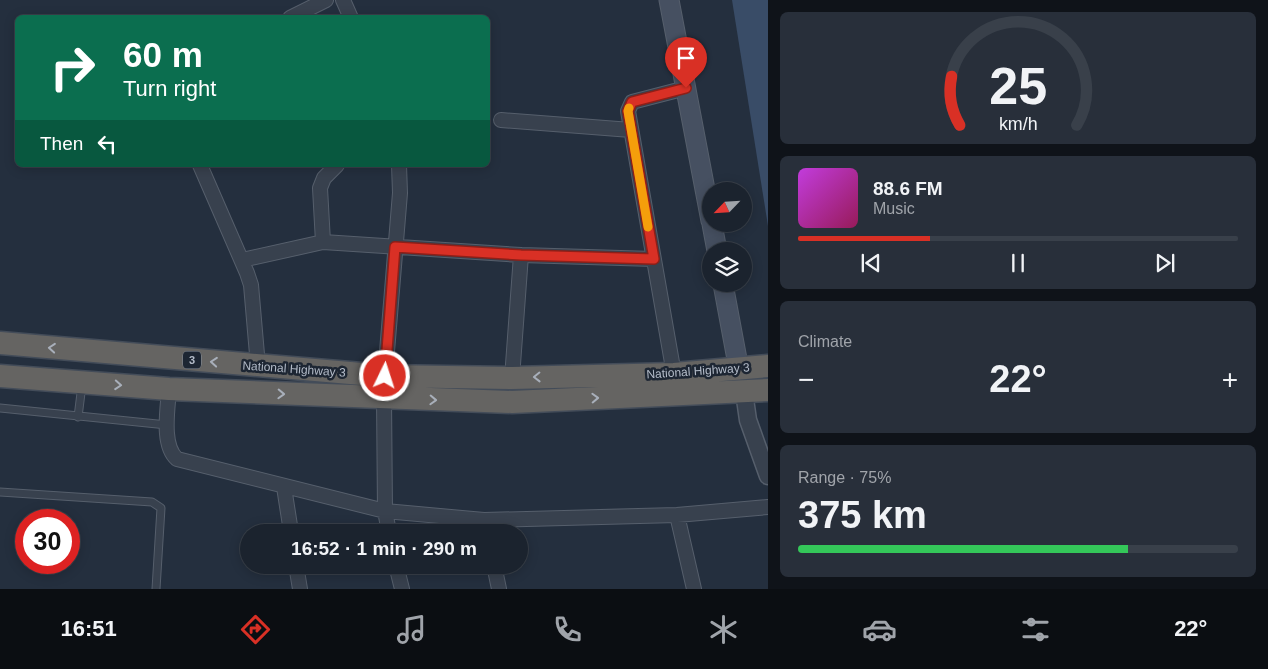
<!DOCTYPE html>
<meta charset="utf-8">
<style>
:root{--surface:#1b232e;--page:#282f3a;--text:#f1f3f6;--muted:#a0a4aa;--line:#39404a;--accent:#d93025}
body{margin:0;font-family:Helvetica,sans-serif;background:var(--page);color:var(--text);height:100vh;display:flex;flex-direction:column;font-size:19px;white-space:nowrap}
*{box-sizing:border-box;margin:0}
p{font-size:16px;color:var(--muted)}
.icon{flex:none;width:28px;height:28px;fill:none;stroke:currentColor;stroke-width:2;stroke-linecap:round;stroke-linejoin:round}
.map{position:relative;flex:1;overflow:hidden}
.panel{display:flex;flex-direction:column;gap:12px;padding:12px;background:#0f1319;width:500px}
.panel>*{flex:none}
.guide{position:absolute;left:15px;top:15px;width:475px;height:152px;border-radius:8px;box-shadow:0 2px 12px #0003,0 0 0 1px var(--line);background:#0b6e4f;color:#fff;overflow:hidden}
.needle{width:32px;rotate:245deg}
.buttons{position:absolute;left:702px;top:182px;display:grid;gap:10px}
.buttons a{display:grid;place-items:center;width:50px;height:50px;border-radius:50%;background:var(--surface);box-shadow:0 2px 12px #0003,0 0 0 1px var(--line);font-size:25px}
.speed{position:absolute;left:15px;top:509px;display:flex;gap:10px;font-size:25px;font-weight:700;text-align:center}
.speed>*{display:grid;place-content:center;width:65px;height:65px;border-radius:50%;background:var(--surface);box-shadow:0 2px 12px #0003,0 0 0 1px var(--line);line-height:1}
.speed .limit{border:8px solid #d22;background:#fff;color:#111}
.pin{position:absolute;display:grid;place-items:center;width:42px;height:42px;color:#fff;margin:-51px -21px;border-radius:50% 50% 50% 0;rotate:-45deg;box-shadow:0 0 5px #0007}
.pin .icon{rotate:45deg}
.me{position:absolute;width:55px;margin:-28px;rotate:4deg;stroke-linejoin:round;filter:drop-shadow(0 0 4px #0008)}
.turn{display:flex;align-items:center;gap:18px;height:105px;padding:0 25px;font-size:22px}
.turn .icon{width:65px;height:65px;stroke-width:2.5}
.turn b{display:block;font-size:35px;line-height:42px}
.then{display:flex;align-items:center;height:48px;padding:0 25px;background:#0003;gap:10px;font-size:19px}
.big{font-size:38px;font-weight:800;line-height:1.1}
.panel .widget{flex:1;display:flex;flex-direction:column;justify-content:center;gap:8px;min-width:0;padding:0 18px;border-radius:8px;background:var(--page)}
.panel .dial{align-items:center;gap:0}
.dial svg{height:130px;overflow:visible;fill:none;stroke:var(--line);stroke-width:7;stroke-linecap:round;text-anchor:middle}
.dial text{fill:var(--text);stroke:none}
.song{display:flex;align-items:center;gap:15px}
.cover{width:60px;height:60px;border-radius:8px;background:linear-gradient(135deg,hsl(290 70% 55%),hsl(330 70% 35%))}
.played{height:5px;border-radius:2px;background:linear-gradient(90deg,var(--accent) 30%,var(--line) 30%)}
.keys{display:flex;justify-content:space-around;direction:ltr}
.heat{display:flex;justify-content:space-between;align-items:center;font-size:28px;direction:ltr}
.charge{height:8px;border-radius:4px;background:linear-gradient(90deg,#34c759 75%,var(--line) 0)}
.trip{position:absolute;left:240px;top:524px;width:288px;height:50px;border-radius:25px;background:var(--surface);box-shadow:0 2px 12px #0003,0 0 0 1px var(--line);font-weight:800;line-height:50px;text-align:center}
.tab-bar{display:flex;height:80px;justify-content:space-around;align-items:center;background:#0b0e12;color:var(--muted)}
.tab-bar .icon{width:35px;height:35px}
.tab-bar .selected{color:var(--accent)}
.tab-bar b{font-size:22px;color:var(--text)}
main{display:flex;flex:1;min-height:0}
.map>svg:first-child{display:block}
.water{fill:#394c67}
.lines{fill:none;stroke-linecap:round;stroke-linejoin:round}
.service-casing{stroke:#565f6c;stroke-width:9}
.minor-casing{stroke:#565f6c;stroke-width:16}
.tertiary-casing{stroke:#565f6c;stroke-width:19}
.secondary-casing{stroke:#565f6c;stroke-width:21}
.trunk-casing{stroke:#434c59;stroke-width:25}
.service{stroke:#38414e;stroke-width:7}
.minor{stroke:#38414e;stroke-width:14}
.tertiary{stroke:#38414e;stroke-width:16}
.secondary{stroke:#465061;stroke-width:19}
.trunk{stroke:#656462;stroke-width:22}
.oneway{stroke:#a8afba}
.route-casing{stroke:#8d1f18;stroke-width:12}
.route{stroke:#d93025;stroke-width:9}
.slow{stroke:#f59e0b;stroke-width:9}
.labels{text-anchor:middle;stroke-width:5;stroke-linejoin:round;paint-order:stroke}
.shield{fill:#1d2633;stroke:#878f9c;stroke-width:1}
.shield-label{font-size:11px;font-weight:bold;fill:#b4bcc9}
.street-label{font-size:12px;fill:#b4bcc9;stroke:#1d2633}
</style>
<main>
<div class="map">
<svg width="768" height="589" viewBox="0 0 768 589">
<rect width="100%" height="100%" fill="#242f3e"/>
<path class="water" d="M732,0H768V226Z"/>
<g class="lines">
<defs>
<path id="service" d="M0,408L167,425
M78,417L82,385
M0,492L152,502L161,508L156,589"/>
<path id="minor" d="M343,0L351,18
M290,18L326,0
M501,120L631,130
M200,165L247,273L251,285L258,366
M323,242L320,188L324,178L337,165
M242,260L323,242L521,255L654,259
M674,374L628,111L632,102L686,88
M385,376L400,193L399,165
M512,378L521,255
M169,389C168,408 161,445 177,459L385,511L484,520L677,515L768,507
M384,398L385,511L389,532
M284,487L291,532
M677,515L694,589
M296,565L300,589
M396,565L402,589
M494,565L499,589"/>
<path id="tertiary" d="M744,392L748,420L768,476"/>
<path id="secondary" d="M669,0L711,221
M712,224L717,251
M723,284L739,370"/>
<path id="trunk" d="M0,343L385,376L512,378L674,374L768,366
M0,376L169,389L512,402L768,390"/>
</defs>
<use href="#service" class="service-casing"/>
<use href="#minor" class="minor-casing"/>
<use href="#tertiary" class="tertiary-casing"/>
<use href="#secondary" class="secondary-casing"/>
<use href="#trunk" class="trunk-casing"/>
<use href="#service" class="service"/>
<use href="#minor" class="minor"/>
<use href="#tertiary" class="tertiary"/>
<use href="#secondary" class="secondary"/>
<use href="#trunk" class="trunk"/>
</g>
<defs><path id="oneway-chevron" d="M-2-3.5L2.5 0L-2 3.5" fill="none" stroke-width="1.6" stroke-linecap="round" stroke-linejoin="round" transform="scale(1.25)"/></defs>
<g class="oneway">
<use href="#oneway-chevron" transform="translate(52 348) rotate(-175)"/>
<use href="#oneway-chevron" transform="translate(214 362) rotate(-175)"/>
<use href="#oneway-chevron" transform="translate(537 377) rotate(179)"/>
<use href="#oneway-chevron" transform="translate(118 385) rotate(4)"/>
<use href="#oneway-chevron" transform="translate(281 394) rotate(2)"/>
<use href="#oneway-chevron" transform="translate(595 398) rotate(-2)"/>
<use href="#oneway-chevron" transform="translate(433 400) rotate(2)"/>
</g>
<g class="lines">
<defs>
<path id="route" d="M385,376L395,247L521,255L654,259L628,111L632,102L686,88"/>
</defs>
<use href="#route" class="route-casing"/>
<use href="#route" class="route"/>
<path class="slow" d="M629,108L628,111L648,227"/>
</g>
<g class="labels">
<rect class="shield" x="183" y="351.5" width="18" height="17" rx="4"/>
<g class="shield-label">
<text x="192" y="364">3</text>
</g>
<g class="street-label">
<text transform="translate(294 369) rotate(4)" y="4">National Highway 3</text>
<text transform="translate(698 371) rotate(-4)" y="4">National Highway 3</text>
</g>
</g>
</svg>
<div class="buttons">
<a><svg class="needle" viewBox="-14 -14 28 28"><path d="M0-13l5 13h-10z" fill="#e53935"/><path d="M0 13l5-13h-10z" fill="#a0a4aa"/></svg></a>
<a><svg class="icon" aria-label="layers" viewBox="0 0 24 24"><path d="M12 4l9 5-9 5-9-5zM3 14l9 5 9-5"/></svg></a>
</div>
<div class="speed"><div class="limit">30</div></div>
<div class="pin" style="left:686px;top:88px;background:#d93025"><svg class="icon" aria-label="arrive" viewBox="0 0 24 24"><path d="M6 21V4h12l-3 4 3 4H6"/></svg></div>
<svg class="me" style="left:385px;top:376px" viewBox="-20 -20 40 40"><circle r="17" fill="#d93025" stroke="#fff" stroke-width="3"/><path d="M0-11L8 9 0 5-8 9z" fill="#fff"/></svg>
<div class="trip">16:52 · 1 min · 290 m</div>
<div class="guide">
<div class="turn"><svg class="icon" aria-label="right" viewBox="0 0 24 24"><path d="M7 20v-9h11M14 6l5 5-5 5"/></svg><div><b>60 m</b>Turn right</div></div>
<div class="then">Then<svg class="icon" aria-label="left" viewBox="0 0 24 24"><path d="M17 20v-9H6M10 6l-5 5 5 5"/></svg></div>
</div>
</div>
<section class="panel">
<div class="widget dial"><svg viewBox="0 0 100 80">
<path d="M14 69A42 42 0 1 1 86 69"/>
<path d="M14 69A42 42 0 0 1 9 39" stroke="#d93025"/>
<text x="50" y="56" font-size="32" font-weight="700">25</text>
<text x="50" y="72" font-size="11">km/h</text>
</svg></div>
<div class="widget">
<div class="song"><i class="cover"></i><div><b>88.6 FM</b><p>Music</p></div></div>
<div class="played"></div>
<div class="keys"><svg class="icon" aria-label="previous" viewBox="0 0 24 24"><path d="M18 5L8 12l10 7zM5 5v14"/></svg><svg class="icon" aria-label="pause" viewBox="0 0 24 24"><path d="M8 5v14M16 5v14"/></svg><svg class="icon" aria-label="next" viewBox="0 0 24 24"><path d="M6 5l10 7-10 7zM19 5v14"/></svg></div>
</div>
<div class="widget"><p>Climate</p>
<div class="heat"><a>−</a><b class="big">22°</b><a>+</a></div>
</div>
<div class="widget"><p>Range · 75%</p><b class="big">375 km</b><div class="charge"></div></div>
</section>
</main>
<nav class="tab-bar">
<b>16:51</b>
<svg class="icon selected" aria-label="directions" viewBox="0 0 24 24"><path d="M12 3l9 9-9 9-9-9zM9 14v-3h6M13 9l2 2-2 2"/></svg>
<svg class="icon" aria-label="music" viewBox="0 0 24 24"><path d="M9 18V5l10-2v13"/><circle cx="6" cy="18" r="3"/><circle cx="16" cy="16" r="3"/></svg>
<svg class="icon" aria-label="phone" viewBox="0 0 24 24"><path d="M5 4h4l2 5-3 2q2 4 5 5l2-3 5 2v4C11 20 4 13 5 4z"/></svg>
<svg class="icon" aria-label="climate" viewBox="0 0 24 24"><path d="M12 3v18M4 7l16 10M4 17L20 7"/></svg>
<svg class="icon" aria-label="car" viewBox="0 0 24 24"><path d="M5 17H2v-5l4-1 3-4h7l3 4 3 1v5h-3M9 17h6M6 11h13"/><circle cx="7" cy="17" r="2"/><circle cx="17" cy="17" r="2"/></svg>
<svg class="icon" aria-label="filters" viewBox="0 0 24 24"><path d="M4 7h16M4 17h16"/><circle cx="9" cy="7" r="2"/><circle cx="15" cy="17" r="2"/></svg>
<b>22°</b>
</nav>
